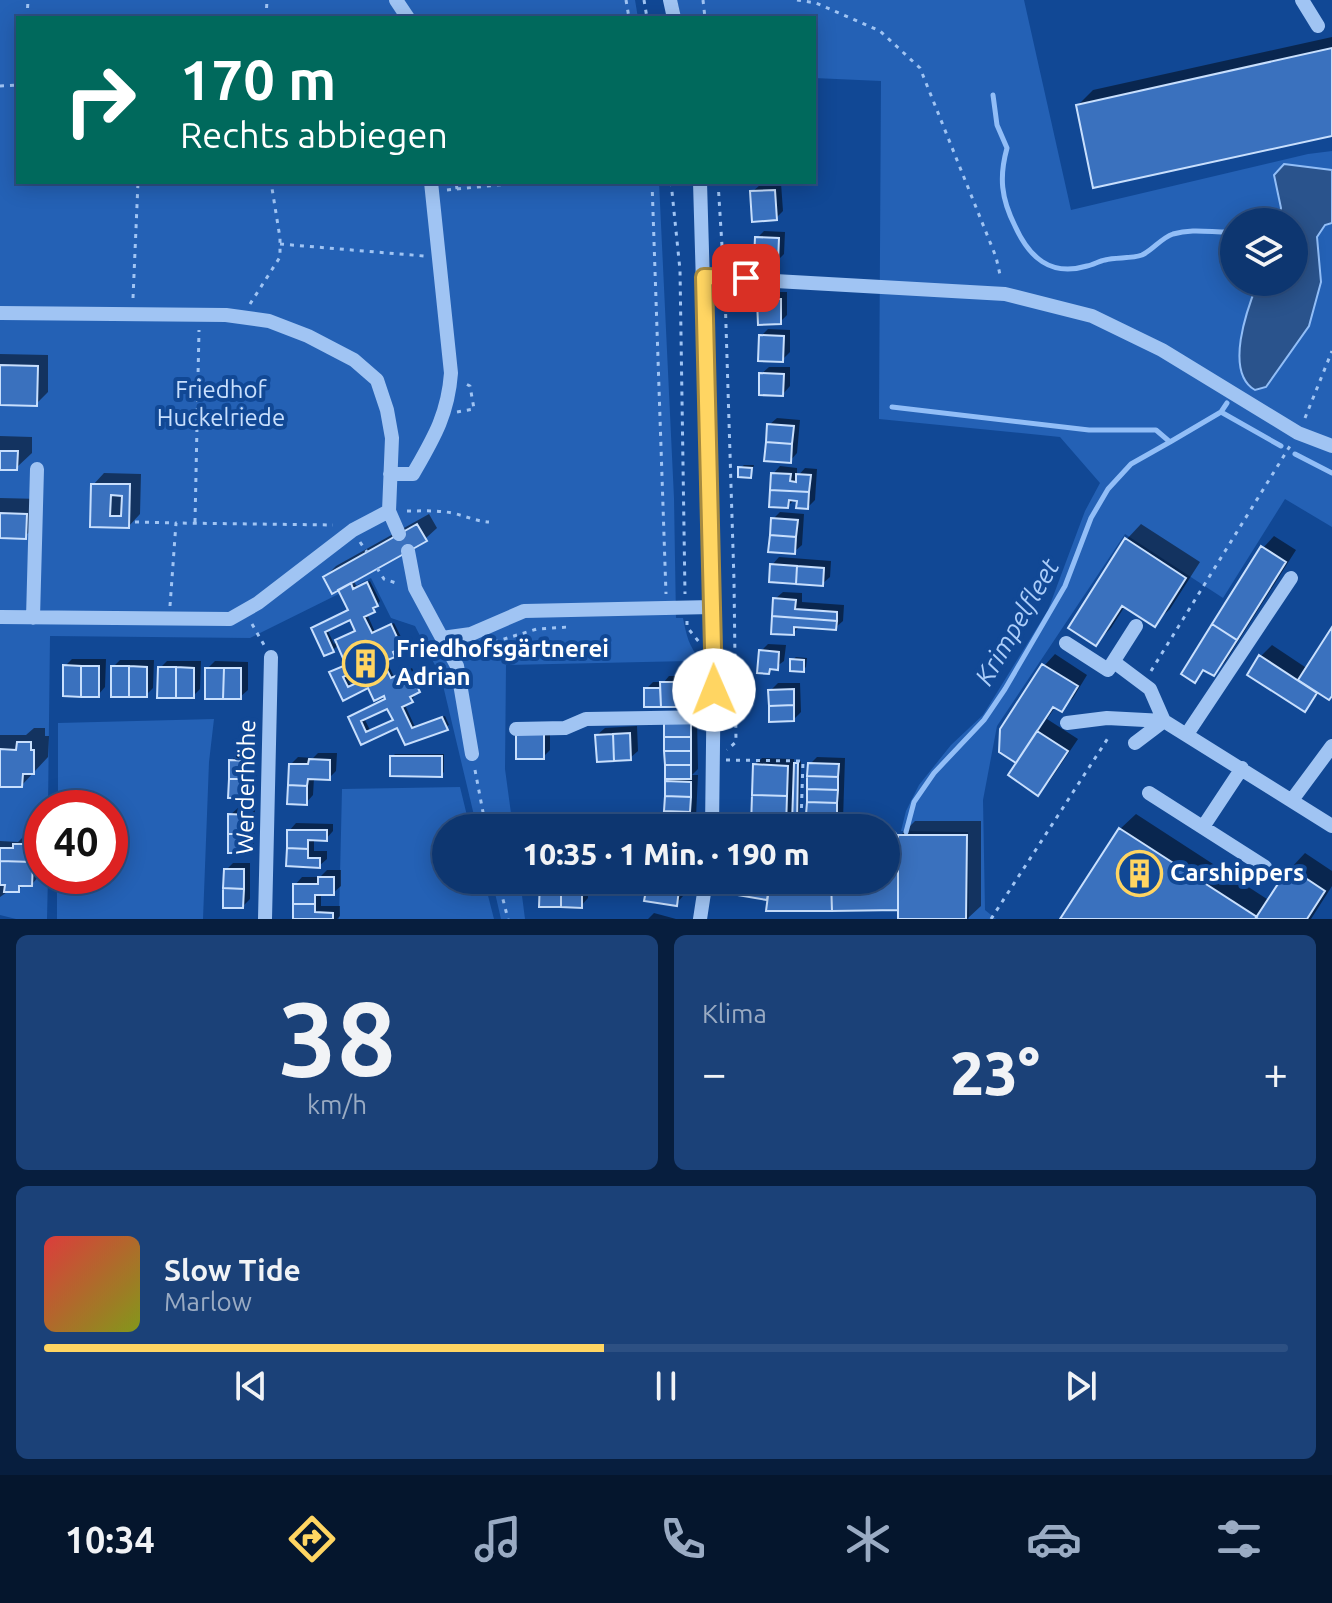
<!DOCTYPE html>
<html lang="de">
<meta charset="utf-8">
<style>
:root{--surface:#0d3670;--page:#1b4178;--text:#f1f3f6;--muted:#9aabc3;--line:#2d5083;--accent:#ffd562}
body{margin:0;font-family:Ubuntu,sans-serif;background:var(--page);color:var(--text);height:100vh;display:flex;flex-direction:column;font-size:30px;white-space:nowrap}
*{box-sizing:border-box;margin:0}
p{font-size:26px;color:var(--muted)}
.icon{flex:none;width:44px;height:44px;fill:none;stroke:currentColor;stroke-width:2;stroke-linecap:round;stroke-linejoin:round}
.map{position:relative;height:919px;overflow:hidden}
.drawer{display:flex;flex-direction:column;gap:16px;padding:16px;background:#071e3e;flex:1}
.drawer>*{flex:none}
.banner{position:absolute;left:16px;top:16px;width:800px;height:168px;border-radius:0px;box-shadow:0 4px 20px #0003,0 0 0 2px var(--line);background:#00695c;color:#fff;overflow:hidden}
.fabs{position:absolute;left:1220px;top:208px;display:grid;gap:16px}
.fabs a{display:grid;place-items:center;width:88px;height:88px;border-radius:50%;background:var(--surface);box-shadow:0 4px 20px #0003,0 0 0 2px var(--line);font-size:40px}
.speed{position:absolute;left:24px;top:790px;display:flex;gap:16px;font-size:40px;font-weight:700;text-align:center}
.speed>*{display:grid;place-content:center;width:104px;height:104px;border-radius:50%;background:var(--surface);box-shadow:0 4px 20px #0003,0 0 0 2px var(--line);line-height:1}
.speed .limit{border:12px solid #d22;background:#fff;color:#111}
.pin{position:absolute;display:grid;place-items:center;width:68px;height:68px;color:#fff;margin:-34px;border-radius:16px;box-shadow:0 4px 12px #0006}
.me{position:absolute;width:88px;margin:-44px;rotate:359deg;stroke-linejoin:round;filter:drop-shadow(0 0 6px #0008)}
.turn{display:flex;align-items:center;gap:28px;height:168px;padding:0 32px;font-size:36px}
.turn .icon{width:104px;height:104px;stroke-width:2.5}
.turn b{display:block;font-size:56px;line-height:68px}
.big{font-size:60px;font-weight:800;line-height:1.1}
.drawer .card{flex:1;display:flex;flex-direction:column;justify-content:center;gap:12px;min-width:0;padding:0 28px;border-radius:12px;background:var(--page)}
.drawer .dial{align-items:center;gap:0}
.dial b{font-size:104px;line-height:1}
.song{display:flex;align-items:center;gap:24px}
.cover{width:96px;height:96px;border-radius:12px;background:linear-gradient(135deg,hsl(0 70% 55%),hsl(70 70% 35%))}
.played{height:8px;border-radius:4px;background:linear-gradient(90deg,var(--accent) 45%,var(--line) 45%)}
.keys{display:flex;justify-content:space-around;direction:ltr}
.heat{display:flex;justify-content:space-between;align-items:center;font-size:44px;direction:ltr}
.drawer .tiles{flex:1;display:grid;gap:16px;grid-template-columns:1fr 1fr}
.card:last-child{grid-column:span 2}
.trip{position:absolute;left:432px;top:814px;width:468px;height:80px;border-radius:40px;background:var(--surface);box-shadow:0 4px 20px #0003,0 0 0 2px var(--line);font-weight:800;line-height:80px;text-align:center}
.dock{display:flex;height:128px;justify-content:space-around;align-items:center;background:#05162d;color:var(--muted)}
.dock .icon{width:56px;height:56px}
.dock .current{color:var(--accent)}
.dock b{font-size:36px;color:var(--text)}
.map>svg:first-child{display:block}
.green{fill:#2461b5;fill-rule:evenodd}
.water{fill:#2a538c;stroke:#92bef7;stroke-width:2}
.shadow{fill:#0007;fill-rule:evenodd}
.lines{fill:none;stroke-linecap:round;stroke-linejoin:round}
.stream{stroke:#92bef7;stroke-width:5}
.building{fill:#3a71be;stroke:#c8dffd;stroke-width:2;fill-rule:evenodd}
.path{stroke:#a0c4f3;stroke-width:3;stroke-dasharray:4 6;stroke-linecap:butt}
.minor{stroke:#a0c4f3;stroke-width:14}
.route-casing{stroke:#a68a40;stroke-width:20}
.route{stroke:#ffd562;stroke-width:14}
.labels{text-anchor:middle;stroke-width:8;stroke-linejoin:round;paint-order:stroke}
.park-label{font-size:24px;fill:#c8dffd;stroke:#114895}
.poi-label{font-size:24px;font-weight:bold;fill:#fff;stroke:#114895;text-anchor:start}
.street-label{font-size:24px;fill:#fff;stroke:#114895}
.water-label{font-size:26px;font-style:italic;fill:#accefa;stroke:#114895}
</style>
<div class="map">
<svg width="1332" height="919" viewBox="0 0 1332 919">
<rect width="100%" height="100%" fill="#114895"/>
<path class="green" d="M0,0H635L638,18H18V182H659L674,498L676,618H683C686,633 689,649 701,659L689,661L506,665L505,769L513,828H477L441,677L415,626L391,618L371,578L250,638L50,636L48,808H42V876H48L47,919H16L0,915Z
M677,0H1024L1071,210L1308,154L1332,151V527L1285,499L1223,598L1125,534L997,726L983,800L985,910L996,919H969L968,832L901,831L906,811L919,785L951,745L983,715L1048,610L1085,511L1100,483L1060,437L879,419L881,81L814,78V18H681ZM1234,222H1294V282H1234Z
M214,719L209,762L203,919H57V876H110V808H58V723Z
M460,787L470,828H446V880H484L494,919H339L342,789Z
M492,880H520L525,919H501Z"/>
<path class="water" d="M1284,164L1332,170V223L1325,225L1317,237L1321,282L1309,326L1266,387L1255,390C1224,372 1247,309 1258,282H1294V222H1279L1281,208L1274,175Z"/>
<path class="shadow" d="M1332,37V134L1078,105L1093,90Z
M781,183L783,211L776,218L752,192L760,185Z
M764,231L785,232L784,254L777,261L757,238Z
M767,292H787V315L780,322L759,300Z
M768,329L790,330V352L782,360L761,336Z
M0,354L48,355V392L36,404L0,403Z
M769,367H790V386L783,394L761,374Z
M777,418L800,420L797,453L790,461L769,425Z
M0,436L32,437V453L16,468H0Z
M744,465H754L750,476L740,468Z
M780,466L797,468V477L805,468L817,469L815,500L808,507L799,499H795L788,506L773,474Z
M104,473L141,474L140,514L129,526L92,525L93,485Z
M0,498L41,499V521L25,536H0Z
M780,512L804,514L802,545L794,552L773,519Z
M429,514L437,528L425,539L353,580L357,587L370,581L380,601L374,610L367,614L375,632L394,623L404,643L395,649L397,652L386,660L394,677L412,668L422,688L413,693L414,697L411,700L404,703L415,727L445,716L449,725L406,743L398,726L362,742L350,717L387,698L369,686L344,698L335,670L348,664L339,644L333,650L313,628L350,610L339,587L325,577L336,566ZM351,617L357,630L340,638L334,644L327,629ZM370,662L376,674L351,686L346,674ZM388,706L394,719L370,730L364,718Z
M1141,524L1200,562L1170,609L1154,624L1125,606L1111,628L1096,643L1126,540Z
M1274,536L1296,550L1225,662L1214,674L1205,669L1195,680L1263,548Z
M779,557L831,561L830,577L822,584L772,565Z
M783,592L802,593V602L844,605L843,621L835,628L800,626L793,633L775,599Z
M1332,631V694L1320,692L1304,710L1261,656L1272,645L1308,669Z
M768,644L786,645L784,661L769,672L761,651Z
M1055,654L1087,675L1073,698L1061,709L1056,706L1047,719L1078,739L1049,782L1038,793L1019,762L1044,666Z
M796,657L807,658L806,667L803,670L792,660Z
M72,659H106L105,687L98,695L65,666Z
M120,660H154L153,688L146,695L113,667Z
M167,661H201L200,689L193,696L160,668Z
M215,661L248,662V690L240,697L207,669Z
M669,676H687L688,698L681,705H646V689L653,682H664Z
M778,683H800L801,712L794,719L770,691Z
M697,717L698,769L692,775H698L696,817L689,824L667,782L672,777L666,724Z
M637,726L638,751L630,758L597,735L605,728Z
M526,727H550V750L543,757Z
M34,728H45V736H49L48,757L22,785H0V735H26Z
M318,753H337L336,771L329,778H314L313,795L306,803L291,764L298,757L313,758Z
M238,754H257L256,789L249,796L231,761Z
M395,754H444V772L441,775L392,757Z
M817,757L845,758L843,820L836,827L810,764Z
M762,758L794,759V766L801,761L799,819L796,822L794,816L785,825L755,765Z
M238,808H255L254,844L247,851L230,815Z
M1136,814L1270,901L1290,869L1305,853L1332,871V886L1311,919H1063L1120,829Z
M915,821H981V906L967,919H900V908L771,893L767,897L741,880H886V841H900V836Z
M296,823L333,824V831L326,839L314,838V851H327V859L319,866L288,864L289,831Z
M23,837L39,838L38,852H42V873L32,884H25L18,890H10L0,897V841L18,842Z
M233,863H250V899L243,906L226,870Z
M327,870H341V886L333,893H321V906H340V916L337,919H295V885L302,877H320Z
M542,880H588V898L581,906Z
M650,880H686L683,896L676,904L647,899Z
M654,913L676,919H648Z"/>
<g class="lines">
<path class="stream" d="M993,95L997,125L1007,148C999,177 1001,198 1015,226C1029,257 1050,277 1087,266C1093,265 1099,261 1105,260C1116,257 1131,259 1142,255C1153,250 1161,238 1173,234C1194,228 1213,233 1234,232
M892,407L1089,430H1156L1170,442L1221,412L1227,403
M1221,412L1281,446
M1295,454L1332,473
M906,832L914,802L934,773L984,720L1005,689L1065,586L1091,518L1108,489L1131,464L1170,442"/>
</g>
<path class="building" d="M1332,48V136L1093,188L1076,105Z
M775,190L777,220L752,222L750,191Z
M755,237L779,238L778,263L754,262Z
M757,299H781V324L758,325Z
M759,335L784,336L783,362L758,361Z
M0,365L38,366L37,406L0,405Z
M759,373L784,374L783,396L759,395Z
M767,424L794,426L792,444L766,442Z
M766,442L792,444L791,463L764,461Z
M0,451H18L17,470H0Z
M738,467L752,468L751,478L738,477Z
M771,473L791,474L790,481L796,482V474L811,475L809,492L770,490Z
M91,484H130L129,528L90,527ZM111,495L122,496L121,516H110Z
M770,490L809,492L808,509L796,508L797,501L789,500L788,508L769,507Z
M0,513L27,514L26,539L0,538Z
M771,518L798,520L796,537L770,535Z
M417,524L427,541L332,594L323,577Z
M770,535L796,537L795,554L768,552Z
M1125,538L1186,578L1155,627L1122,606L1096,646L1068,628Z
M1261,546L1286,562L1237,640L1212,624Z
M770,564L797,566L796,584L769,582Z
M797,566L824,568L823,586L796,584Z
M367,582L378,606L373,608L375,612L364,617L372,633L391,624L402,648L393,652L395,657L383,662L391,678L409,670L420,692L410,697L413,702L402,707L412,728L442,717L448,730L405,745L397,728L361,745L348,717L385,699L384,696L374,701L368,688L343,701L329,672L346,665L335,640L355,631L350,620L325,632L334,652L324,656L311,628L348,610L338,590L351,583L353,589ZM369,665L374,675L348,687L343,677ZM387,709L393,720L366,732L361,721Z
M773,598L796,600L795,609L837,612V621L772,616Z
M772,616L837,621L836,630L794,627V635L771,634Z
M1212,624L1237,640L1214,676L1203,670L1195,683L1181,674Z
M1332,627V696L1329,700L1298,680Z
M759,650L779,652L778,670L770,669L769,674L757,673Z
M1259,655L1317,693L1305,712L1247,675Z
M790,659L804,660V672L790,671Z
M1042,664L1078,686L1062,712L1053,707L1016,763L999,752L1000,729Z
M63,665L81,666V697L63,696Z
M81,666H99V697H81Z
M111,666H129V697H111Z
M129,666L147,667V697H129Z
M158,667H176V698H157Z
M176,667L194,668V698H176Z
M205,668H224L223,699H205Z
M224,668H241V699H223Z
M660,682H681V707H661Z
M644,688H660L661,707H644Z
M794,689V705L769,706L768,690Z
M794,705V721L769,722V706Z
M664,723H691V737H664Z
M1037,731L1068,751L1038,796L1008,775Z
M516,733L544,734V759H516Z
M630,733L631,760L614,761L613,734Z
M613,734L614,761L597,762L595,735Z
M664,737H691V751H664Z
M17,742H31V750H34V774H23L22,787H0V749L16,750Z
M664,751H691V765H665Z
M390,756H442V777L390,776Z
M309,759L330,760V780L308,779L307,786L288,785L289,764H308Z
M229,760L251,761L250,779H229Z
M794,763H798L797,824H792Z
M808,763L839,764L838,777L807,776Z
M753,764L788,766L787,796L752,795Z
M665,765H691V779H665Z
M807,776L838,777V790L807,789Z
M229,779H250V798H228Z
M665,781L691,782V797L665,796Z
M288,785L307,786V805L287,804Z
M807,789L838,790L837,803L807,802Z
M752,795L787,796L786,827L751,826Z
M665,796L691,797L690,812L664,811Z
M807,802L837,803V816L806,815Z
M664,811L690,812L689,826L663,825Z
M228,814L249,815L248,834H228Z
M806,815L837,816V828H806Z
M1119,828L1257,917L1255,919H1060Z
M287,830H327V841L308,840V849L287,848Z
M228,834H248V853H228Z
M898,835H967L966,919H898Z
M13,844H32V862L0,861V848H13Z
M886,847H898V872H886Z
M287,848L308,849V858H320V868L286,866Z
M0,861L33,862L32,886H19V892H4L5,885H0Z
M1289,867L1325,891L1307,919H1255Z
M224,869H244V889L223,888Z
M886,872H898V910L832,911L831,880H886Z
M318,877H334V895H315V904H293V884H318Z
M540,880H561V907H539Z
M561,880H582V908L561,907Z
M648,880L680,881L677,906L644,901Z
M739,880H770L767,900L737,895Z
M770,880H831L832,911H766Z
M223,888L244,889L243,908H223Z
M293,904H315V912L333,913V919H293Z"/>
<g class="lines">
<path class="path" d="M626,0L629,18
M644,0L647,18
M703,0L705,18
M797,0L816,3L880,31L920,68L996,257L1001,279
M27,18L28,0
M266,18L267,0
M0,86L18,85
M652,182L666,594
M671,182L680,270L685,594
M718,182L723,262
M457,189L528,182
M447,190L457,189L456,182
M280,244L424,256
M725,294L734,581L736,742L727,750
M133,298L138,182
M250,304L280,257V238L271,182
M457,412L474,409L470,386L464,383
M1305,418L1332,351
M407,511C422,511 437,510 452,513C466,516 475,521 489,522
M135,522L175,523
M195,522L199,330
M360,542L367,552
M377,568L384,579L399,584
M170,606L176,523L333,525
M687,621V627L699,642
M252,624L264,645
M494,642L537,629L568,627
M1151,671L1290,446
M726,760L803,761L801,823
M475,770L486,828
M498,880L508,919
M991,919L1110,735"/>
<path class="minor" d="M396,0L408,18
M670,0L674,18
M1302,0L1318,26
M700,182L714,663L712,828
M704,277L1005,294L1092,316L1162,350L1298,433L1332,446
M0,313L226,315L269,321L308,336L354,360L377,380L387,410L392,438L389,511L399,534
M390,474H413C433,439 448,415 451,373L431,182
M408,551L415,588L457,666L472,754
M0,617L230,619L258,603L353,530L389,511
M33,618L37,469
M442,638L471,634L524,611L712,607
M1066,643L1108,670L1136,626
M1114,662L1150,689L1164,721
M1067,723L1107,718L1164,721L1332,826
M516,729L565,728L586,719L714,717
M1187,734L1291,578
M1135,743L1164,721
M1149,793L1265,867
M1292,800L1332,746
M1203,827L1242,768
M886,837H891
M265,919L271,657
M700,919L706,880"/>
</g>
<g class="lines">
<defs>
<path id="route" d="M714,690L704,277L746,278"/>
</defs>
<use href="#route" class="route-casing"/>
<use href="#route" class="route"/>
</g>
<defs>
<symbol id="building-ring" viewBox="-11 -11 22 22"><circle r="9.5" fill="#114895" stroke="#ffd562" stroke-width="1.5"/><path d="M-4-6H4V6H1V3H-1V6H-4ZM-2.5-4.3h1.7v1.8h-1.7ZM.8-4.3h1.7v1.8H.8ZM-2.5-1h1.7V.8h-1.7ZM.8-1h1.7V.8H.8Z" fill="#ffd562"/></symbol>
</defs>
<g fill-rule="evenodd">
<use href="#building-ring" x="340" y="638" width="51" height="51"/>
<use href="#building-ring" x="1114" y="848" width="51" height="51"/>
</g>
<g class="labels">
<g class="park-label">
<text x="221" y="398">Friedhof<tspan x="221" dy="28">Huckelriede</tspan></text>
</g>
<g class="poi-label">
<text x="396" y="657">Friedhofsgärtnerei<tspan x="396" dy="28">Adrian</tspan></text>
<text x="1170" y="881">Carshippers</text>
</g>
<g class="street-label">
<text transform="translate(246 787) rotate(-89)" y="8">Werderhöhe</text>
</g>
<g class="water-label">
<text transform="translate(1017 622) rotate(-60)" y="9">Krimpelfleet</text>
</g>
</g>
</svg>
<div class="fabs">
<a><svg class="icon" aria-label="layers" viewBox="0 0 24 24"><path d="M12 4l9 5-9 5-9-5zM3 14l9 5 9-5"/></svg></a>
</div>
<div class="speed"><div class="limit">40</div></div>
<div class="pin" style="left:746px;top:278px;background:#d93025"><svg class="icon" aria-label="arrive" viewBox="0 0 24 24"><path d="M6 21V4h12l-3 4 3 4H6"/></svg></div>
<svg class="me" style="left:714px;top:690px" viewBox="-20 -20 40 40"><circle r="19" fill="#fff"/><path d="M0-13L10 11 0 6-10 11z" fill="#ffd562"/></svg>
<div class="trip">10:35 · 1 Min. · 190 m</div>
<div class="banner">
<div class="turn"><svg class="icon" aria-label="right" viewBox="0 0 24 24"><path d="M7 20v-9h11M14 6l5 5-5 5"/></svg><div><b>170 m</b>Rechts abbiegen</div></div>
</div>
</div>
<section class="drawer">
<div class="tiles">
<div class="card dial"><b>38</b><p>km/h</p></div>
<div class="card"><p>Klima</p>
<div class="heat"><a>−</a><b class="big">23°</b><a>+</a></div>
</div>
<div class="card">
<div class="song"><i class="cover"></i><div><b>Slow Tide</b><p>Marlow</p></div></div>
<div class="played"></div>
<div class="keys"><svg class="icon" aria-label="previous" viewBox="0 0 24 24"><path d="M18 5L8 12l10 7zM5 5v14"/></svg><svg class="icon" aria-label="pause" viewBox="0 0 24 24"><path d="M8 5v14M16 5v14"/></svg><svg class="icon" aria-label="next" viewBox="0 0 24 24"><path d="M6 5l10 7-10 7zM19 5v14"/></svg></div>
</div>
</div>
</section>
<nav class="dock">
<b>10:34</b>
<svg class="icon current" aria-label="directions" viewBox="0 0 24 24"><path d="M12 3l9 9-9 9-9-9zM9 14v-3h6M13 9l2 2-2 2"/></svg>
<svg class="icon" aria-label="music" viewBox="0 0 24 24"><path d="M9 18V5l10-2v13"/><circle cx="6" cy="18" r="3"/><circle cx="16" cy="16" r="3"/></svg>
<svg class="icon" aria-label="phone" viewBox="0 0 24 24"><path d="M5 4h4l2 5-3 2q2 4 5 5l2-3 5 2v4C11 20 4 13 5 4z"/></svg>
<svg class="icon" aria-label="climate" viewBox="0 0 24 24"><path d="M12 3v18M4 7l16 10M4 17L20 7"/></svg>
<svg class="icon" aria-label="car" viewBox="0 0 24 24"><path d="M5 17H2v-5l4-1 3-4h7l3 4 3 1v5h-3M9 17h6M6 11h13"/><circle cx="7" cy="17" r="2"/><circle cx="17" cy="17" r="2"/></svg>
<svg class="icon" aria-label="filters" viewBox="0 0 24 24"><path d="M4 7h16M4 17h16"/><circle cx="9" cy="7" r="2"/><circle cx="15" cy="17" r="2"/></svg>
</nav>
